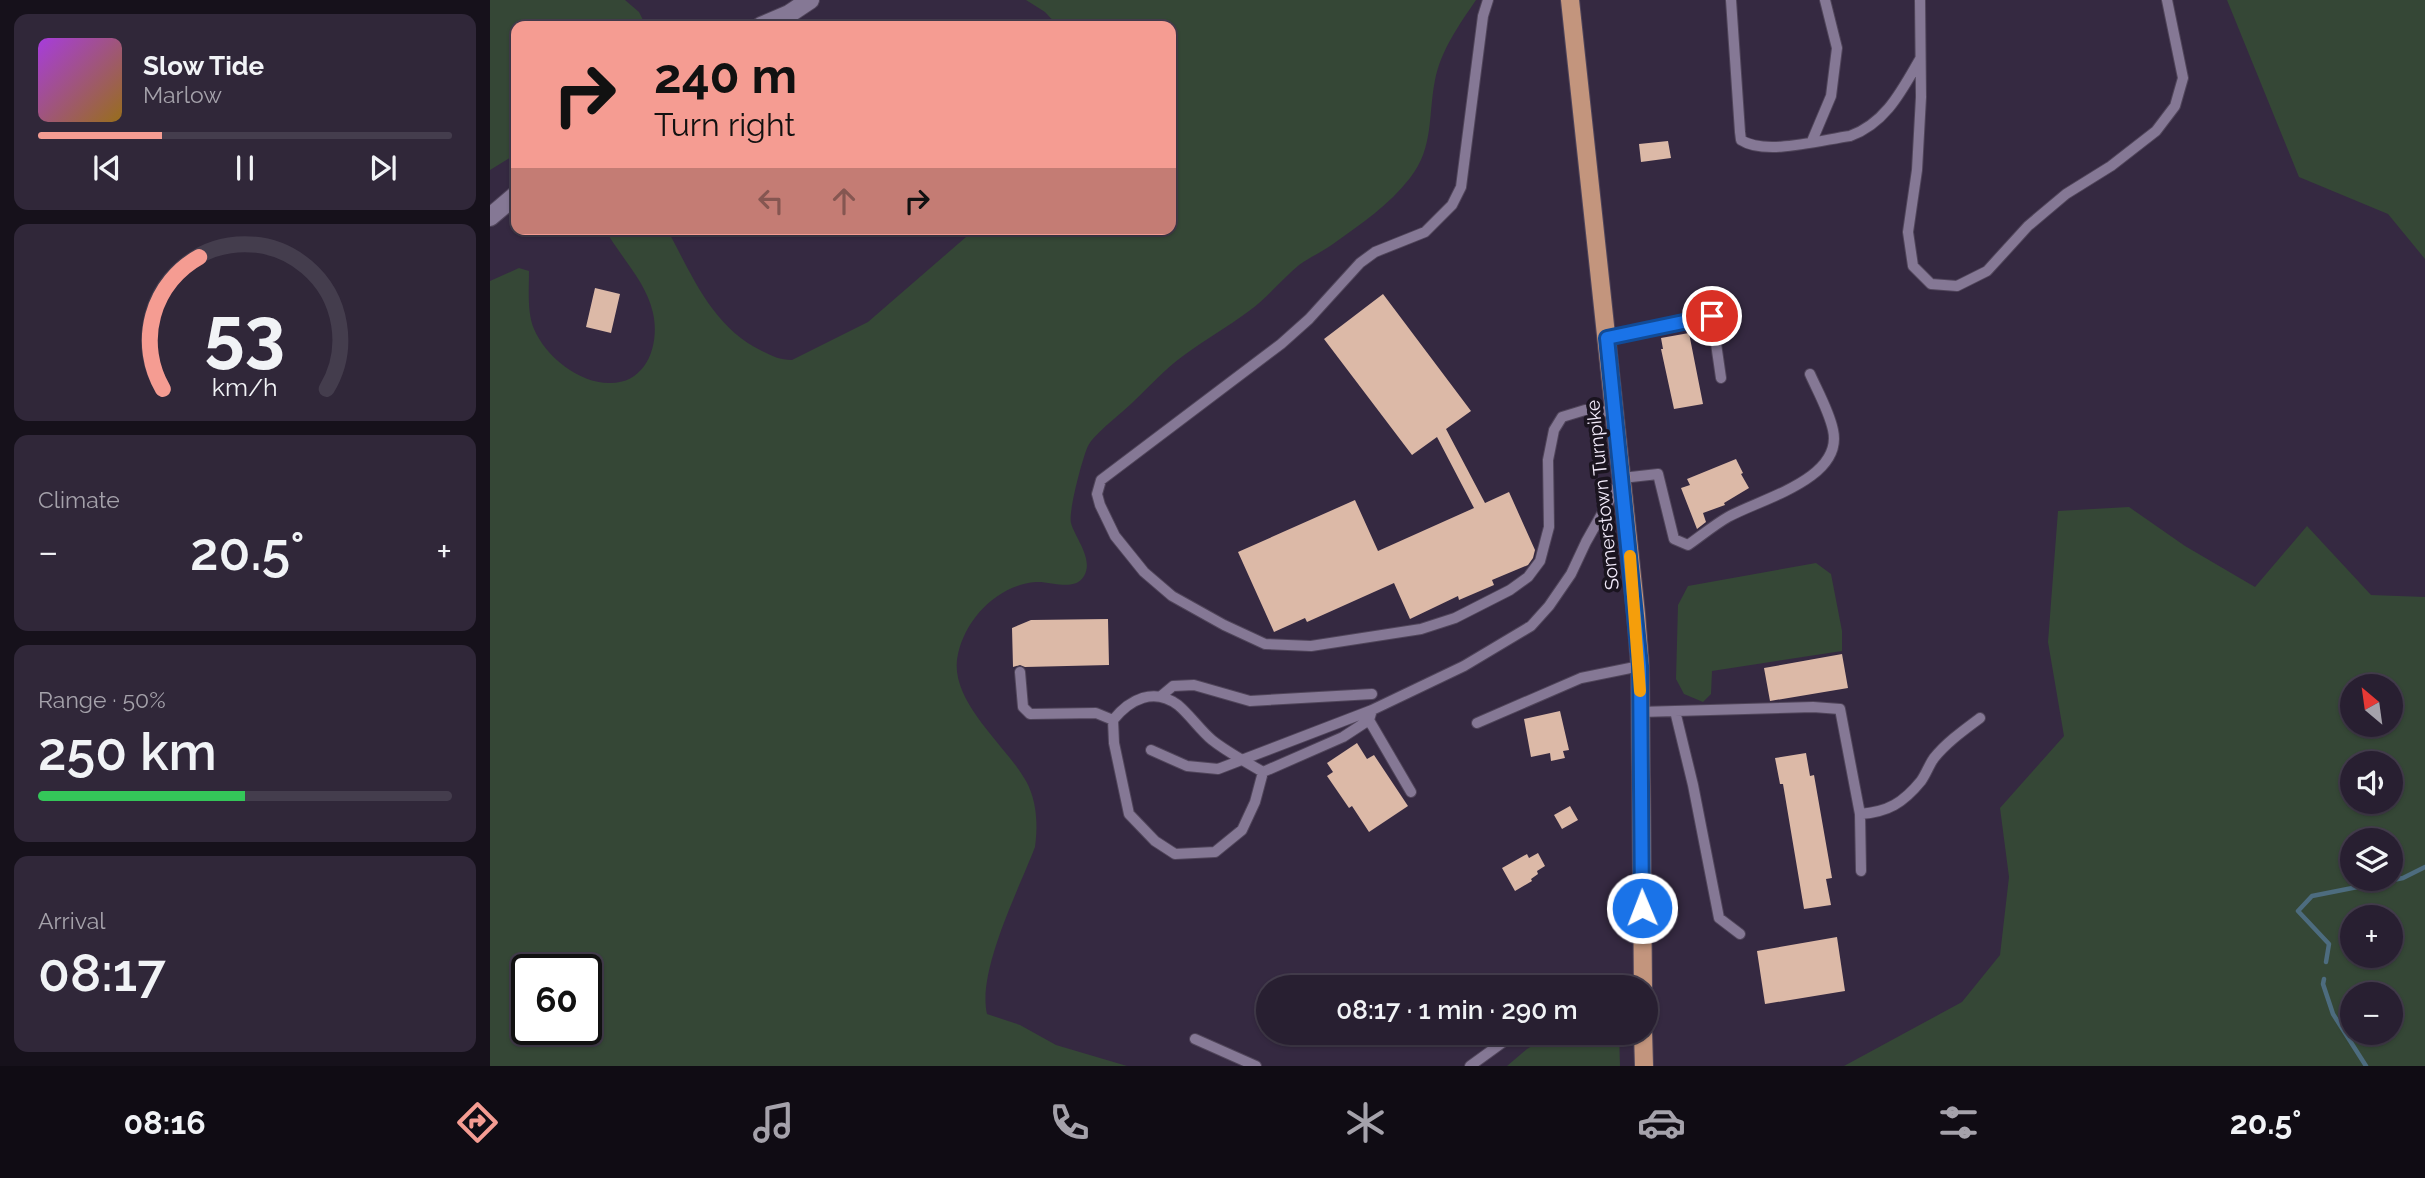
<!DOCTYPE html>
<meta charset="utf-8">
<style>
:root{--surface:#281f31;--page:#302739;--text:#f1f3f6;--muted:#a5a2ab;--line:#443d4d;--accent:#f59c92}
body{margin:0;font-family:Raleway,sans-serif;background:var(--page);color:var(--text);height:100vh;display:flex;flex-direction:column;font-size:26px;white-space:nowrap}
*{box-sizing:border-box;margin:0}
p{font-size:23px;color:var(--muted)}
.icon{flex:none;width:38px;height:38px;fill:none;stroke:currentColor;stroke-width:2;stroke-linecap:round;stroke-linejoin:round}
.map{position:relative;flex:1;overflow:hidden}
.side{display:flex;flex-direction:column;gap:14px;padding:14px;background:#16111b;width:490px}
.side>*{flex:none}
.guide{position:absolute;left:21px;top:21px;width:665px;height:214px;border-radius:14px;box-shadow:0 2px 5px #0004,0 0 0 2px var(--line);background:#f59c92;color:#111;overflow:hidden}
.needle{width:46px;rotate:331deg}
.fabs{position:absolute;left:1850px;top:674px;display:grid;gap:14px}
.fabs a{display:grid;place-items:center;width:63px;height:63px;border-radius:50%;background:var(--surface);box-shadow:0 2px 5px #0004,0 0 0 2px var(--line);font-size:35px}
.speed{position:absolute;left:21px;top:954px;display:flex;gap:14px;font-size:35px;font-weight:700;text-align:center}
.speed>*{display:grid;place-content:center;width:91px;height:91px;border-radius:50%;background:var(--surface);box-shadow:0 2px 5px #0004,0 0 0 2px var(--line);line-height:1}
.speed .limit{border:4px solid #111;border-radius:10px;background:#fff;color:#111}
.pin{position:absolute;display:grid;place-items:center;width:60px;height:60px;color:#fff;margin:-30px;border:4px solid #fff;border-radius:50%;box-shadow:0 2px 7px #0007}
.me{position:absolute;width:77px;margin:-38px;rotate:359deg;stroke-linejoin:round;filter:drop-shadow(0 0 5px #0008)}
.turn{display:flex;align-items:center;gap:24px;height:147px;padding:0 28px;font-size:32px}
.turn .icon{width:91px;height:91px;stroke-width:2.5}
.turn b{display:block;font-size:49px;line-height:60px}
.lanes{display:flex;align-items:center;height:66px;padding:0 28px;background:#0003;justify-content:center;gap:35px;direction:ltr}
.lanes .off{opacity:.35}
.big{font-size:52px;font-weight:600;line-height:1.1}
.side .widget{flex:1;display:flex;flex-direction:column;justify-content:center;gap:10px;min-width:0;padding:0 24px;border-radius:14px;background:var(--page)}
.side .dial{align-items:center;gap:0}
.dial svg{height:182px;overflow:visible;fill:none;stroke:var(--line);stroke-width:7;stroke-linecap:round;text-anchor:middle}
.dial text{fill:var(--text);stroke:none}
.song{display:flex;align-items:center;gap:21px}
.cover{width:84px;height:84px;border-radius:10px;background:linear-gradient(135deg,hsl(280 70% 55%),hsl(40 70% 35%))}
.played{height:7px;border-radius:4px;background:linear-gradient(90deg,var(--accent) 30%,var(--line) 30%)}
.keys{display:flex;justify-content:space-around;direction:ltr}
.heat{display:flex;justify-content:space-between;align-items:center;font-size:38px;direction:ltr}
.charge{height:10px;border-radius:5px;background:linear-gradient(90deg,#34c759 50%,var(--line) 0)}
.trip{position:absolute;left:766px;top:975px;width:402px;height:70px;border-radius:35px;background:var(--surface);box-shadow:0 2px 5px #0004,0 0 0 2px var(--line);font-weight:600;line-height:70px;text-align:center}
.menu{display:flex;height:112px;justify-content:space-around;align-items:center;background:#100c14;color:var(--muted)}
.menu .icon{width:49px;height:49px}
.menu .on{color:var(--accent)}
.menu b{font-size:32px;color:var(--text)}
main{display:flex;flex:1;min-height:0}
.map>svg:first-child{display:block}
.green{fill:#354736;fill-rule:evenodd}
.lines{fill:none;stroke-linecap:round;stroke-linejoin:round}
.stream{stroke:#4d6c7f;stroke-width:4.5}
.building{fill:#dcb9a7}
.service-casing{stroke:#50455a;stroke-width:12}
.minor-casing{stroke:#50455a;stroke-width:20}
.primary-casing{stroke:#50455a;stroke-width:20}
.service{stroke:#857895;stroke-width:10}
.minor{stroke:#857895;stroke-width:18}
.primary{stroke:#c3957d;stroke-width:18}
.route-casing{stroke:#114b97;stroke-width:18}
.route{stroke:#1a73e8;stroke-width:12}
.slow{stroke:#f59e0b;stroke-width:12}
.labels{text-anchor:middle;stroke-width:7;stroke-linejoin:round;paint-order:stroke}
.street-label{font-size:19px;fill:#f3ebfb;stroke:#1a141f}
</style>
<main>
<section class="side">
<div class="widget">
<div class="song"><i class="cover"></i><div><b>Slow Tide</b><p>Marlow</p></div></div>
<div class="played"></div>
<div class="keys"><svg class="icon" aria-label="previous" viewBox="0 0 24 24"><path d="M18 5L8 12l10 7zM5 5v14"/></svg><svg class="icon" aria-label="pause" viewBox="0 0 24 24"><path d="M8 5v14M16 5v14"/></svg><svg class="icon" aria-label="next" viewBox="0 0 24 24"><path d="M6 5l10 7-10 7zM19 5v14"/></svg></div>
</div>
<div class="widget dial"><svg viewBox="0 0 100 80">
<path d="M14 69A42 42 0 1 1 86 69"/>
<path d="M14 69A42 42 0 0 1 30 11" stroke="#f59c92"/>
<text x="50" y="56" font-size="32" font-weight="700">53</text>
<text x="50" y="72" font-size="11">km/h</text>
</svg></div>
<div class="widget"><p>Climate</p>
<div class="heat"><a>−</a><b class="big">20.5°</b><a>+</a></div>
</div>
<div class="widget"><p>Range · 50%</p><b class="big">250 km</b><div class="charge"></div></div>
<div class="widget"><p>Arrival</p><b class="big">08:17</b></div>
</section>
<div class="map">
<svg width="1935" height="1066" viewBox="0 0 1935 1066">
<rect width="100%" height="100%" fill="#352941"/>
<path class="green" d="M0,0H135L149,12L156,26H26V154L0,170Z
M536,0H986C969,25 951,50 945,80C938,115 944,148 920,178C899,205 871,224 843,244C832,252 820,257 809,265C792,279 777,298 759,311C738,327 714,340 693,356C675,369 659,387 643,402C633,412 604,434 598,446C593,456 578,512 581,523C585,538 604,559 594,576C585,592 561,581 546,582C508,585 476,618 468,654C457,700 516,745 536,781C547,801 548,825 545,847C529,889 487,971 497,1014L530,1025L566,1045L637,1066H0V281L29,268L39,271C39,289 37,313 44,329C56,357 89,383 119,383C157,384 170,344 163,313C156,281 130,257 115,229H177C202,275 222,327 272,351C282,356 290,360 302,360L378,322L476,237L473,229H681V26H568L555,12ZM37,970H96V1029H37Z
M1737,0H1935V259L1898,214L1809,177Z
M1639,507L1695,546L1765,587L1817,526L1881,595L1935,597V1066H1354L1472,1002L1510,955L1519,877L1510,808L1574,736L1558,642L1568,511ZM1900,686V724H1862V686ZM1900,763V802H1862V763ZM1900,840V878H1862V840ZM1900,917V956H1862V917ZM1862,994H1900V1032H1862Z
M1326,563L1341,574L1352,631V651L1222,671L1221,694L1213,702L1194,694L1186,679L1188,605L1198,586Z
M1063,1033H1129L1130,1066H1017L1037,1049Z"/>
<g class="lines">
<path class="stream" d="M1836,962L1839,944L1808,911L1822,896L1913,878L1935,867
M1834,979L1833,984L1843,1014L1876,1066"/>
</g>
<path class="building" d="M1178,141L1181,158L1151,162L1149,144Z
M105,288L130,294L121,333L96,327Z
M893,294L981,411L956,429L995,503L1019,492L1045,550L1043,558L1038,565L1002,580L1004,585L969,600L968,596L920,619L904,583L817,622L815,618L784,632L748,552L865,500L888,551L984,508L947,437L922,455L834,339Z
M1199,333L1213,404L1184,409L1171,349H1173L1171,338Z
M1246,459L1253,473L1251,474L1259,488L1234,503L1235,505L1213,513L1216,522L1207,529L1191,488L1200,485L1197,479Z
M618,619L619,665L535,667L530,665L523,667L522,628L541,620Z
M1352,654L1358,688L1280,701L1274,668Z
M1070,711L1079,750L1073,751L1075,758L1061,761L1060,753L1041,757L1034,719Z
M867,743L877,759L884,755L918,806L879,832L862,806L859,808L837,776L843,772L837,763Z
M1316,753L1320,776L1324,775L1342,878L1336,879L1341,905L1314,909L1293,784H1290L1285,758Z
M1080,806L1088,820L1072,829L1064,815Z
M1048,853L1055,866L1047,871L1048,874L1041,879L1042,881L1025,891L1012,868L1037,854L1039,858Z
M1347,937L1355,991L1275,1004L1267,951Z"/>
<g class="lines">
<defs>
<path id="service" d="M998,0L993,16L971,187L962,205L935,232L885,252L870,263L819,319L791,344L611,480L607,494L610,505L625,536L654,572L682,596L734,625L775,644L821,646L931,629L965,618L1020,590L1038,577L1050,561L1059,527L1058,460L1064,430L1072,417L1095,410L1125,412
M1241,0L1250,132L1251,140C1275,156 1331,140 1360,136C1396,123 1412,90 1430,59
M1430,0L1431,97L1427,170L1418,232L1423,266L1441,284L1467,286L1497,271L1538,226L1576,194L1621,166L1666,131L1685,106L1693,78L1677,0
M1322,141L1341,96L1347,48L1335,0
M1117,338L1222,316L1231,378
M530,672L533,707L540,714L606,713L623,720
M671,696L683,686L704,685L760,701L882,694
M1185,711L1203,785L1229,918L1250,934
M1150,712L1323,707L1350,709L1370,814L1371,871
M987,723L1091,678L1150,666
M661,750L697,766L728,769L882,710
M773,772L765,802L752,830L725,852L685,854L665,841L639,814L624,743L623,720C640,699 664,687 688,705C700,715 710,730 722,740C737,752 756,762 773,772L853,737L879,720
M921,792L879,720L882,710L974,666L1041,626L1059,606L1081,574L1096,542L1132,478L1168,474L1184,539L1198,545C1211,536 1224,525 1238,517C1270,499 1354,479 1343,430C1339,411 1328,392 1320,374
M1370,814C1398,812 1413,803 1431,781C1436,774 1439,765 1444,758C1457,742 1474,730 1490,718
M705,1039L766,1066
M980,1066L1027,1032"/>
<path id="minor" d="M271,26L299,14L320,0
M0,217L26,195"/>
<path id="primary" d="M1080,0L1146,614L1150,666L1153,987
M1153,1032L1154,1066"/>
</defs>
<use href="#service" class="service-casing"/>
<use href="#minor" class="minor-casing"/>
<use href="#primary" class="primary-casing"/>
<use href="#service" class="service"/>
<use href="#minor" class="minor"/>
<use href="#primary" class="primary"/>
</g>
<g class="lines">
<defs>
<path id="route" d="M1152,908L1150,666L1117,338L1222,316"/>
</defs>
<use href="#route" class="route-casing"/>
<use href="#route" class="route"/>
<path class="slow" d="M1140,556L1150,691"/>
</g>
<g class="labels">
<g class="street-label">
<text transform="translate(1112 495) rotate(-96)" y="7">Somerstown Turnpike</text>
</g>
</g>
</svg>
<div class="fabs">
<a><svg class="needle" viewBox="-14 -14 28 28"><path d="M0-13l5 13h-10z" fill="#e53935"/><path d="M0 13l5-13h-10z" fill="#a5a2ab"/></svg></a>
<a><svg class="icon" aria-label="sound" viewBox="0 0 24 24"><path d="M4 9h4l5-4v14l-5-4H4zM17 9q2 3 0 6"/></svg></a>
<a><svg class="icon" aria-label="layers" viewBox="0 0 24 24"><path d="M12 4l9 5-9 5-9-5zM3 14l9 5 9-5"/></svg></a>
<a>+</a>
<a>−</a>
</div>
<div class="speed"><div class="limit">60</div></div>
<div class="pin" style="left:1222px;top:316px;background:#d93025"><svg class="icon" aria-label="arrive" viewBox="0 0 24 24"><path d="M6 21V4h12l-3 4 3 4H6"/></svg></div>
<svg class="me" style="left:1152px;top:908px" viewBox="-20 -20 40 40"><circle r="17" fill="#1a73e8" stroke="#fff" stroke-width="3"/><path d="M0-11L8 9 0 5-8 9z" fill="#fff"/></svg>
<div class="trip">08:17 · 1 min · 290 m</div>
<div class="guide">
<div class="turn"><svg class="icon" aria-label="right" viewBox="0 0 24 24"><path d="M7 20v-9h11M14 6l5 5-5 5"/></svg><div><b>240 m</b>Turn right</div></div>
<div class="lanes"><svg class="icon off" aria-label="left" viewBox="0 0 24 24"><path d="M17 20v-9H6M10 6l-5 5 5 5"/></svg><svg class="icon off" aria-label="ahead" viewBox="0 0 24 24"><path d="M12 20V5M6 11l6-6 6 6"/></svg><svg class="icon" aria-label="right" viewBox="0 0 24 24"><path d="M7 20v-9h11M14 6l5 5-5 5"/></svg></div>
</div>
</div>
</main>
<nav class="menu">
<b>08:16</b>
<svg class="icon on" aria-label="directions" viewBox="0 0 24 24"><path d="M12 3l9 9-9 9-9-9zM9 14v-3h6M13 9l2 2-2 2"/></svg>
<svg class="icon" aria-label="music" viewBox="0 0 24 24"><path d="M9 18V5l10-2v13"/><circle cx="6" cy="18" r="3"/><circle cx="16" cy="16" r="3"/></svg>
<svg class="icon" aria-label="phone" viewBox="0 0 24 24"><path d="M5 4h4l2 5-3 2q2 4 5 5l2-3 5 2v4C11 20 4 13 5 4z"/></svg>
<svg class="icon" aria-label="climate" viewBox="0 0 24 24"><path d="M12 3v18M4 7l16 10M4 17L20 7"/></svg>
<svg class="icon" aria-label="car" viewBox="0 0 24 24"><path d="M5 17H2v-5l4-1 3-4h7l3 4 3 1v5h-3M9 17h6M6 11h13"/><circle cx="7" cy="17" r="2"/><circle cx="17" cy="17" r="2"/></svg>
<svg class="icon" aria-label="filters" viewBox="0 0 24 24"><path d="M4 7h16M4 17h16"/><circle cx="9" cy="7" r="2"/><circle cx="15" cy="17" r="2"/></svg>
<b>20.5°</b>
</nav>
